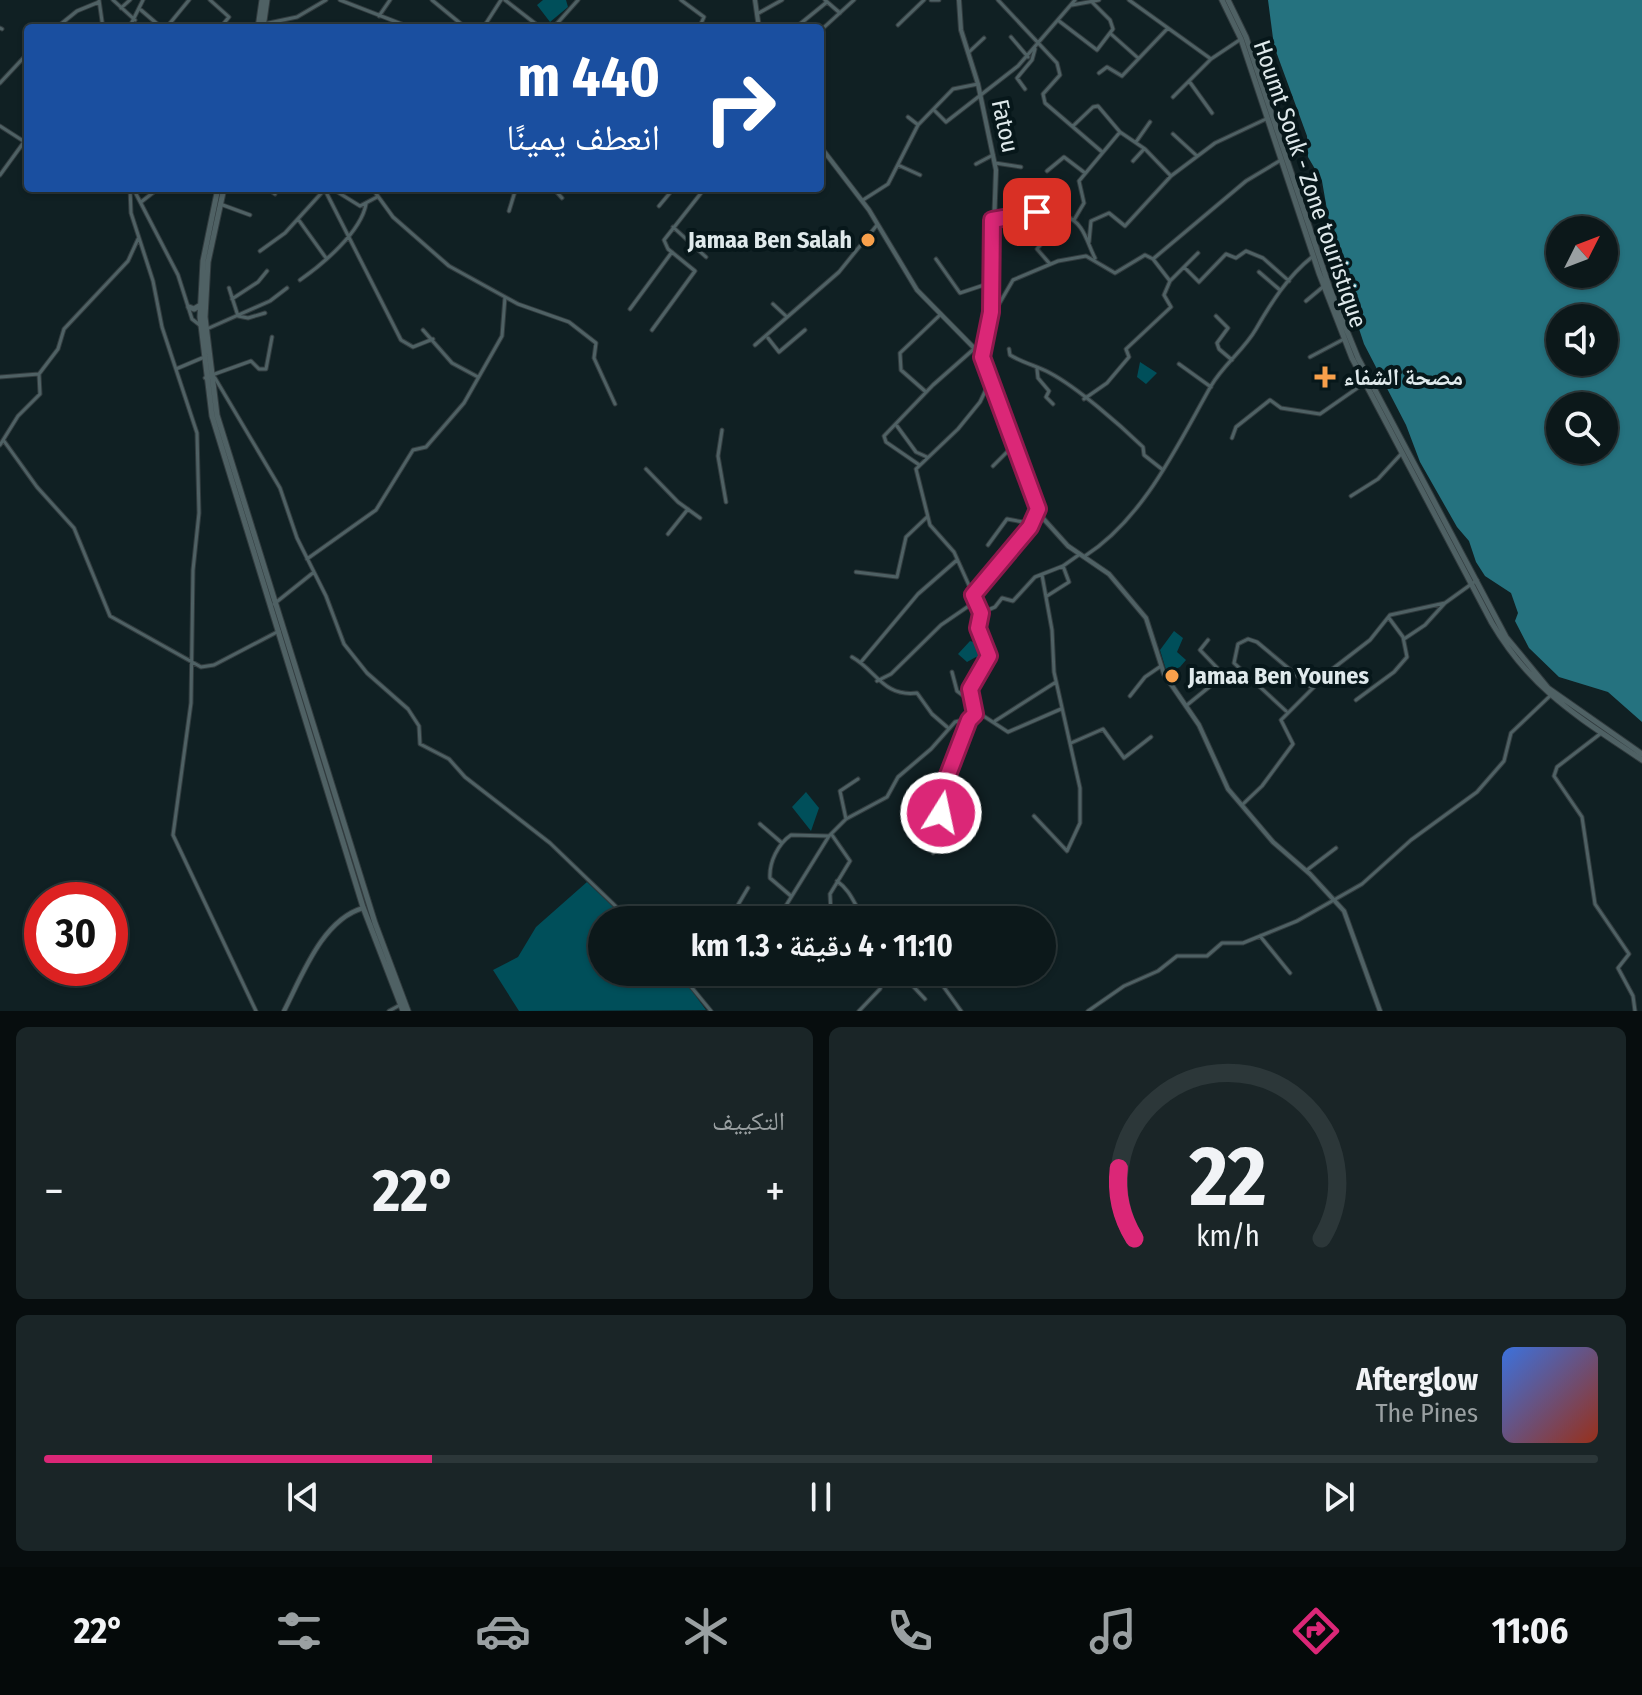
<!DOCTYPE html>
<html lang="ar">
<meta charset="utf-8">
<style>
:root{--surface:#0c181a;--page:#1a2527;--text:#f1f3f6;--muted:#9aa0a2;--line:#2c3739;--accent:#db2777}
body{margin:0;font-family:"Fira Sans Condensed","Noto Naskh Arabic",sans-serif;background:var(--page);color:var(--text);direction:rtl;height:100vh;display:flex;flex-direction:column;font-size:30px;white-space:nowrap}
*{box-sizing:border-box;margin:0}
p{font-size:26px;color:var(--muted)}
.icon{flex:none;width:44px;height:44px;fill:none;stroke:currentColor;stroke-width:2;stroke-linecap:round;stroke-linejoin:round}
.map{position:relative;height:1011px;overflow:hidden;direction:ltr}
.sheet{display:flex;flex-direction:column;gap:16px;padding:16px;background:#070d0e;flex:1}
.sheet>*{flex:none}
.top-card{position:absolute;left:24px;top:24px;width:800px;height:168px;border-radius:8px;box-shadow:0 2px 6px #0004,0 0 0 2px var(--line);direction:rtl;background:#1a4fa0;color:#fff;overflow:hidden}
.needle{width:52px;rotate:48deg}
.controls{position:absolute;left:1546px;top:216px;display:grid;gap:16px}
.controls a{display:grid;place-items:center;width:72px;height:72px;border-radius:50%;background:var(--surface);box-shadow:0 2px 6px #0004,0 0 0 2px var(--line);font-size:40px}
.speed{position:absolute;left:24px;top:882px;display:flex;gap:16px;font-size:40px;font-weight:700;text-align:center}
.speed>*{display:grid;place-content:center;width:104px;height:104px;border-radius:50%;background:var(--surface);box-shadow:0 2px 6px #0004,0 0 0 2px var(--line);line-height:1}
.speed .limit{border:12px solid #d22;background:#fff;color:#111}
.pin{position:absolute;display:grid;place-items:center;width:68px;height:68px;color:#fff;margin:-34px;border-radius:16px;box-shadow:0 4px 12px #0006}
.me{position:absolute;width:88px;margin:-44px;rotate:10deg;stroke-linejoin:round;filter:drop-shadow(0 0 6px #0008)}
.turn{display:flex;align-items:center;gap:28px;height:168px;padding:0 32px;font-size:36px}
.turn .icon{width:104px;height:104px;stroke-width:2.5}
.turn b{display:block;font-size:56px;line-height:68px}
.big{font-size:60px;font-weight:700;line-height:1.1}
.sheet .tile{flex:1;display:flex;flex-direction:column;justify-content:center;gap:12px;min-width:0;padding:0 28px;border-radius:12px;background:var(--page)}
.sheet .dial{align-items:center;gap:0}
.dial svg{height:208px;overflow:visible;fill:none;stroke:var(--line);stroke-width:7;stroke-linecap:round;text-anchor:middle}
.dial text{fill:var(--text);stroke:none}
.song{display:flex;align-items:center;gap:24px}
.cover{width:96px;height:96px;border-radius:12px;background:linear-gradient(135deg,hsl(220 70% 55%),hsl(10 70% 35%))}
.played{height:8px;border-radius:4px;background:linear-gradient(90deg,var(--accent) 25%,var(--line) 25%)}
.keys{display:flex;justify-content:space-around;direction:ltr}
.heat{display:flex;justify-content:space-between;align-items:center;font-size:44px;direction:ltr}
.sheet .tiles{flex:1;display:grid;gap:16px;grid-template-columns:1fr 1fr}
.tile:last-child{grid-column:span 2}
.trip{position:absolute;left:588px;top:906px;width:468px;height:80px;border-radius:40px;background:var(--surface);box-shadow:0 2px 6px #0004,0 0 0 2px var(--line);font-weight:700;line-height:80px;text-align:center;direction:rtl}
.menu{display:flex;height:128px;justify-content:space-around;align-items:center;background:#050a0a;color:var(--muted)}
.menu .icon{width:56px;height:56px}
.menu .selected{color:var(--accent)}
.menu b{font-size:36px;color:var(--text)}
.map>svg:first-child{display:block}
.green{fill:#004f5a}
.water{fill:#25727f;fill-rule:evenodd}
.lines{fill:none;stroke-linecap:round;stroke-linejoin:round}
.minor-casing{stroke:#313b3e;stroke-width:5}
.tertiary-casing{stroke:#313b3e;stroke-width:6}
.secondary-casing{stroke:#313b3e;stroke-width:7}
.minor{stroke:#4f6164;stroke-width:3}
.tertiary{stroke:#4f6164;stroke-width:4}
.secondary{stroke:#4f6164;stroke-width:5}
.route-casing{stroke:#8e194d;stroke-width:20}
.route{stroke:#db2777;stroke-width:14}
.poi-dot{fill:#f8a04b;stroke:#07171a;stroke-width:3}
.labels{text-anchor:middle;stroke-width:8;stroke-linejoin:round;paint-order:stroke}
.street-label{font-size:24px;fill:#dfe9eb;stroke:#07171a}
.poi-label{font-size:24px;font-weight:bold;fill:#dfe9eb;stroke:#07171a;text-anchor:start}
</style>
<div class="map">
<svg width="1642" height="1011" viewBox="0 0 1642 1011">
<rect width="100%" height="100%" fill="#102023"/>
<path class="green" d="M543,0H566L568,7L550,22L537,5Z
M1140,362L1157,373L1146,384L1137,377Z
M1174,631L1183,638L1177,652L1186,660L1180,667L1167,673L1160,650Z
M970,641L983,645L987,654L984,665L976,657L967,662L958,654Z
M806,792L819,808L811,831L792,807Z
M587,882L627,920H602V972H678L706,1010L519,1011L493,970L518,957L536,927Z"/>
<path class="water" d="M1268,0H1642V722L1608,692L1559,677L1529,648L1515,621L1518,613L1511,593L1485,576L1476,562L1469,541L1457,527L1420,462L1406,425L1364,344L1335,256L1322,181L1308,157L1307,136L1274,46ZM1560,230H1604V274H1560ZM1560,318H1604V362H1560ZM1560,406H1604V450H1560Z"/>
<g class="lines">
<defs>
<path id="minor" d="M99,0L103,28
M113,0L135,20
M210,0L229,17L220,28
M340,0L412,28
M432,0L466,28
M505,0L541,28
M681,0L704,17L699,28
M825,0L840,13
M931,0H939
M998,0L1057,63L1060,75L1043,94L1045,103L1101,151
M1129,0L1211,59
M1072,5L1099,0
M121,8L130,0
M141,10L162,28
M757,14L782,0
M379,16L390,0
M1059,21L1097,50L1113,29L1110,20L1092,2
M264,24L297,17L326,0
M898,25L924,0
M0,28L2,29
M56,28L77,11L99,2
M129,28L143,0
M166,28L189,0
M483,28L501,0
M553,28L578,0
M622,28H658
M795,28L827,2
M820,31L854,0
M1111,34L1138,58
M1011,37L1028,57
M969,52L984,38
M1099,73L1107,67L1122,76L1168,28
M1189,81L1212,113
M0,83L28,53
M1025,89L1017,78L1032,60L1035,49
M1173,97L1211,59L1241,39
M934,110L946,122L1018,66L1075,0
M908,117L917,124
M0,126L28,144
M1073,126L1093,107L1098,106L1120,132L1145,149L1171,176
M1173,134L1197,156
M1136,142L1150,122
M1133,161L1144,149
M995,163L1021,167
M976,164L993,155
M898,165L920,175
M1047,171L1064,157L1085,173
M0,175L24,142
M130,188L131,213L153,281L162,327L197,433L199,513L193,570L191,703L173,835L256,1011
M133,188L178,275L192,319L201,326
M266,188L275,194
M331,188L360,206L377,197
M372,188L393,217L449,266L518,304L569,322L596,343L594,358L615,404
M553,188L562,198
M708,188H711
M326,192L401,340L413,347L433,339
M863,200L888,184L918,125L953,89L978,84
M141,202L159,188
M220,204L250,215
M659,206L674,188
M509,211L516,188
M298,219L326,258
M996,219C1014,217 1050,201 1054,229L1037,249L1050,264
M1074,220L1084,203L1079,181L1120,132
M1054,223L1065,216C1084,222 1087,243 1095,258
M673,227L706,257
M1089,242L1091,221L1109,213L1125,226L1171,176L1215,143L1266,119
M260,251L285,233L326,188
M936,259L960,293L990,283
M1153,259L1170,281
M1184,267L1199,282L1226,254L1236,258L1246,251L1263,258L1289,281
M1259,272L1280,290
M300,280C323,264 361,232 366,204
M229,288L238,316
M232,299L258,282L267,271
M1306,301L1324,286
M773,304L787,317
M630,309L672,252
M238,316L248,318L265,313
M1216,316L1228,328L1217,343L1219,349L1232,360
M991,318L1013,280L1058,261L1086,256L1115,273L1145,255L1153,259L1246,181L1281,160
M209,328L270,301L287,288
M423,330L452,363L478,377
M652,330L695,271L668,249L664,240L705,188
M768,338L779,352L805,330
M755,345L839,272L877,225
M1009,349L1010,355C1023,363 1037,366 1050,373C1078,388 1119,424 1143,447L1144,455L1163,470
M1310,357L1344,339
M1179,364L1211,387
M176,369L202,358
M1037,369L1038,378L1049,391L1046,397L1053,404
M212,375L251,361L259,369H266L272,337
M0,377L39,374
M205,378L212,375L215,378L280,488L297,538L326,596L344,644L367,673L408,709L419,726L420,744L449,759L465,777L550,843L630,920
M926,392L901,370L900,353L941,314
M1084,399L1107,383L1129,357L1126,349L1171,307L1164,295L1170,281L1198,253
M897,426L916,452L927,457
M722,430L718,456L726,502
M1232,438L1236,427L1270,400L1281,408L1320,414L1366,382
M4,441L37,487L74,528L110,616L201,667L214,665L279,631
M0,445L18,416L40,394L39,374L58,349L64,329L128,261L138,239
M918,464L886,442L884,436L933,385L975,348
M993,466L1013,446
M646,469L678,502L700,518
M1351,496L1378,479L1402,453
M668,534L688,509
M988,545L1007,519L1023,522L1035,519L1038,510
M1085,556C1144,518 1177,446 1211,386C1223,365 1244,350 1256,329C1271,303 1288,276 1312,257
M307,559L376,510L413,450L426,447L464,403L502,336L505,297
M856,572L897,577L906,537L927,517
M973,595L1035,519
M1047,596L1069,582L1063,566
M274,604L314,572
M981,613L995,607L1002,598L1013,601L1035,577L1063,566L1080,554
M1404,639L1425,625L1445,603
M852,657C877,671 883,697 917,693L932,714L947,727
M861,662L918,594L957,560
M952,672L957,691L965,697L970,693
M877,681L891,674L941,625L976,601
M1130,696L1145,677L1161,666
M1356,700L1394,672L1407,657L1403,637L1389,618
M1187,705L1224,675L1200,650L1208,640
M1286,711L1234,663L1238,644L1248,639L1257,642L1312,688
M974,712L970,689L989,656L978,628L981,613L976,601L954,552L930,525L916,469L958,429L980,402L989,383
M995,721L1056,682
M1600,734L1557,767L1554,776L1582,817L1595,904L1629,954L1618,968L1633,996L1635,1011
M1071,743L1103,729L1124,758L1151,737
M1242,805L1262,786L1293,744L1281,720L1331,670L1370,640L1390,615L1445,603L1477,580
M1034,816L1067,851L1080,823V788L1054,672L1052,630L1042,575
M846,819L840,791L858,779
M760,824L782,843
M933,853L940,829L941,793L969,720
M1307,870L1336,848
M837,881C855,894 854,910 868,920
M791,896L770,878C769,862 778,844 791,835L829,836
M831,914L830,894L850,861L832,835
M729,920L748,888
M777,920L829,836L846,819L887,797L898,777L931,749L955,722L982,715L1008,732L1061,709
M1260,936L1290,973
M679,972L711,1011
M933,972L961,1011
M884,981L893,983L902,978L911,984L924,972
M911,984L925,999
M755,985L765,972
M389,1011L400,1005
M859,1011L880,989L886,972
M1088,1011L1124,986L1158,971L1177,956H1207L1222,943H1243L1297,921L1362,884L1411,840L1477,792L1504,761L1511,733L1551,695"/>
<path id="tertiary" d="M755,0L759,28
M959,0L961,30L978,84L996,170L991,312L982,355
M820,146L869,210L917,290L979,353L1041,516L1068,546L1109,574L1146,618L1164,674L1199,725L1228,789L1273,842L1310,874L1344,911L1380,1011
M284,1011C302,976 322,920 363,908"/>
<path id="secondary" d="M1222,0L1241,39L1319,273L1352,358L1492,623C1532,691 1579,717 1642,760
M1228,0L1246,37L1330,289L1358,358L1506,637L1548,688L1642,754
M258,28L262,0
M263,28L267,0
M218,188L203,261L200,317L212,416L363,907L403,1011
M224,188L208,262L205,317L217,415L375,923L408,1011
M189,307L194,309L199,306"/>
</defs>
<use href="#minor" class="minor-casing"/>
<use href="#tertiary" class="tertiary-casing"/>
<use href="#secondary" class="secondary-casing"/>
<use href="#minor" class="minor"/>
<use href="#tertiary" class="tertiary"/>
<use href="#secondary" class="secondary"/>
</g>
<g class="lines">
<defs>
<path id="route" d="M941,813V793L969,720L975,714L970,689L989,656L978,628L981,613L973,595L1030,527L1038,509L982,357L991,312L992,220L1037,212"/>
</defs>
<use href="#route" class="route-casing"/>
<use href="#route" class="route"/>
</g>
<g class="poi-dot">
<circle cx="868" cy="240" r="8"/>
<path d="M1321 365h8v8h8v8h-8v8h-8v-8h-8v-8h8z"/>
<circle cx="1172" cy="676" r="8"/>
</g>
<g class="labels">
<g class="street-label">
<text transform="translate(1005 126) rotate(78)" y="8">Fatou</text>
<text transform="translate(1310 184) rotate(71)" y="8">Houmt Souk - Zone touristique</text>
</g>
<g class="poi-label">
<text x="852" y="248" text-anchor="end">Jamaa Ben Salah</text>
<text x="1343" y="385">مصحة الشفاء</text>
<text x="1188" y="684">Jamaa Ben Younes</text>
</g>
</g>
</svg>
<div class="controls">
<a><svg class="needle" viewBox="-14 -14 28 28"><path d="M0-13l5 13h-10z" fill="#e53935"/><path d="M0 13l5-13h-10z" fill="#9aa0a2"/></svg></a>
<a><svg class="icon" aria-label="sound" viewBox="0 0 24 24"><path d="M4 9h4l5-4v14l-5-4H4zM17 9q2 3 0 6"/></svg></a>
<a><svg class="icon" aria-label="search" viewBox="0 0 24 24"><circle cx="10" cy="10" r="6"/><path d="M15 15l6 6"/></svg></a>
</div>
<div class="speed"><div class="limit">30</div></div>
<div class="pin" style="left:1037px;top:212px;background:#d93025"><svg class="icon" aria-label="arrive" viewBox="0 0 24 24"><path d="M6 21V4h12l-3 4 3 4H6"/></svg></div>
<svg class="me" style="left:941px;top:813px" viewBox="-20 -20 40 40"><circle r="17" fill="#db2777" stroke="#fff" stroke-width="3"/><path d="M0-11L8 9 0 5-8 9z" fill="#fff"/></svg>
<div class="trip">11:10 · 4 دقيقة · 1.3 km</div>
<div class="top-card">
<div class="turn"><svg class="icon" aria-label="right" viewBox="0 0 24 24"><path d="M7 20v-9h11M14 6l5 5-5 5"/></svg><div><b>440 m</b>انعطف يمينًا</div></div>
</div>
</div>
<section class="sheet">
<div class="tiles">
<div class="tile dial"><svg viewBox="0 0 100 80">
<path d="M14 69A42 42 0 1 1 86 69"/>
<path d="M14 69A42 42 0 0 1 8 42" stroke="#db2777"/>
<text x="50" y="56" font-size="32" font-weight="700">22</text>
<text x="50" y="72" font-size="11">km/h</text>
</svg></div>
<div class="tile"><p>التكييف</p>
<div class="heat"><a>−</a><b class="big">22°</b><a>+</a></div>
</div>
<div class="tile">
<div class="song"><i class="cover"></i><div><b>Afterglow</b><p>The Pines</p></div></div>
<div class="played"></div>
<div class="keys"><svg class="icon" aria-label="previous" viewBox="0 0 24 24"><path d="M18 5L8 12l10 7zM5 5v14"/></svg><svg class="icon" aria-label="pause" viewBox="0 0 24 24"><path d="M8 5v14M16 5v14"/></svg><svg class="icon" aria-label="next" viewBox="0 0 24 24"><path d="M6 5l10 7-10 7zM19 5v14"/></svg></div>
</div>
</div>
</section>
<nav class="menu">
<b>11:06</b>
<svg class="icon selected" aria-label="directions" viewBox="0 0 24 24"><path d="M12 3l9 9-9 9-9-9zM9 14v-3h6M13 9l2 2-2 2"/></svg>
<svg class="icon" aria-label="music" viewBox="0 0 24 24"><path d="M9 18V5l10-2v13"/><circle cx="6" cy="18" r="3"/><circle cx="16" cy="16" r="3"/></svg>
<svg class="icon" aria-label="phone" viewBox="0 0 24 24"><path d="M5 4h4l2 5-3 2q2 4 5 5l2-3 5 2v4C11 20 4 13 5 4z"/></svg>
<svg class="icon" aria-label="climate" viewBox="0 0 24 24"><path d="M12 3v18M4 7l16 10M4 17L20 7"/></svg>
<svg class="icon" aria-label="car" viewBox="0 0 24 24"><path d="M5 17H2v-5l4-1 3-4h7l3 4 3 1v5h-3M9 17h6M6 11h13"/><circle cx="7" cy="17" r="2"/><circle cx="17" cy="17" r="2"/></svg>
<svg class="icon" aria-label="filters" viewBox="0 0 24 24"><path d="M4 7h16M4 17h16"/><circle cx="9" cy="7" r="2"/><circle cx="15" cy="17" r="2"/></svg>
<b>22°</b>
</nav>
